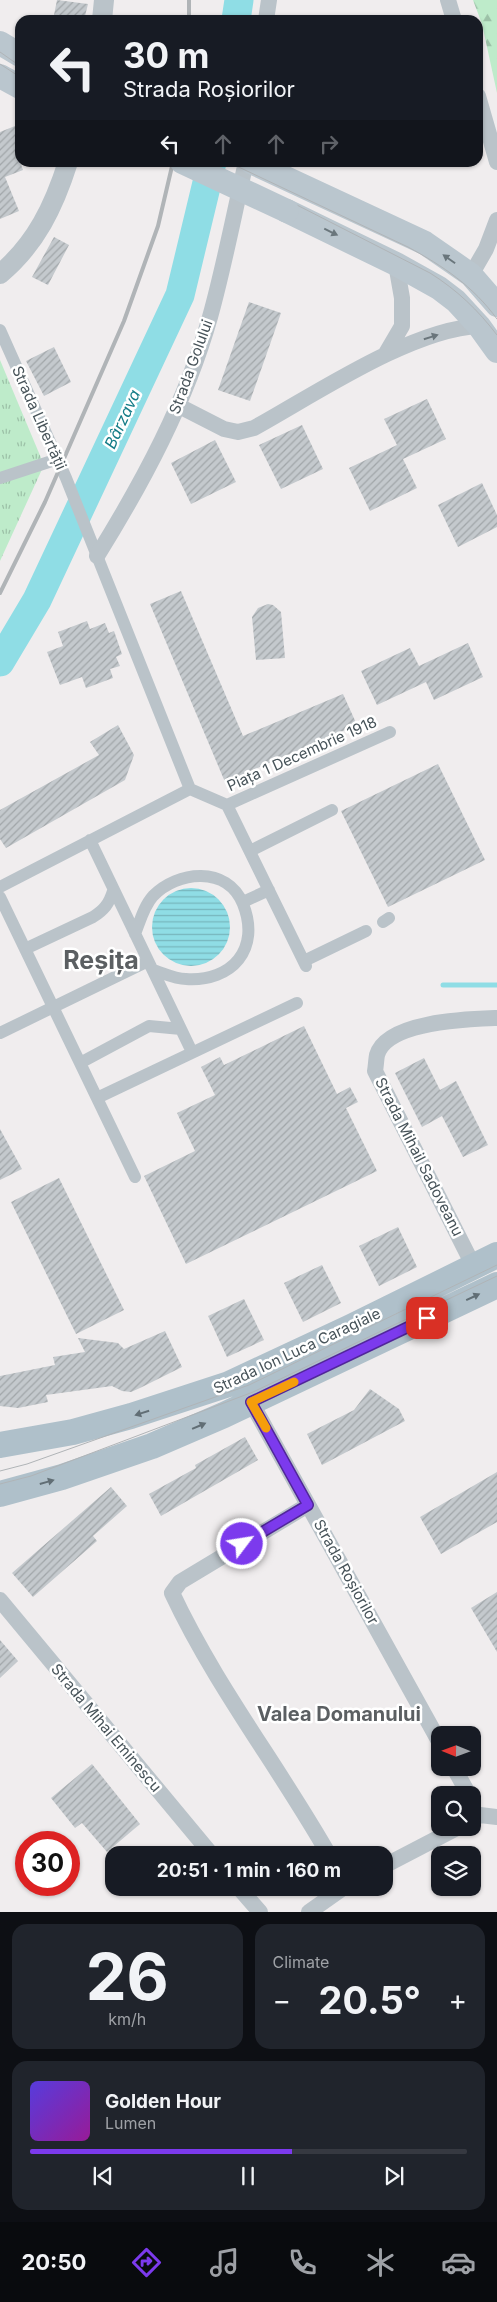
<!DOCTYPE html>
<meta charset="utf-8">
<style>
:root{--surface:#171b24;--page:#20242c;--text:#f1f3f6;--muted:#9ea1a6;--line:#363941;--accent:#7c3aed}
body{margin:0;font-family:Inter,sans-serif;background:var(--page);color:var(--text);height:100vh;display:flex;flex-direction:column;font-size:19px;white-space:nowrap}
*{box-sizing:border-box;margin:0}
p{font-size:16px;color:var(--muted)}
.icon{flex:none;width:28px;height:28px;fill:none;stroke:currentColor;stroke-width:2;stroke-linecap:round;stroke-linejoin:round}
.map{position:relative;height:1912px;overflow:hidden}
.drawer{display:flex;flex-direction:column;gap:12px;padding:12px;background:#0d0f14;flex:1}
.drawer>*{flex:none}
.hud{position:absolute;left:15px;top:15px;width:468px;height:152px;border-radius:15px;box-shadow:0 1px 4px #0004;background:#171b24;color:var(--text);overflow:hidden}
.needle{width:32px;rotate:271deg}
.fabs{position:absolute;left:431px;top:1726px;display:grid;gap:10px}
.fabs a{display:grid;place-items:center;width:50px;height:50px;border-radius:10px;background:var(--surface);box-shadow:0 1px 4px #0004;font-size:25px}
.speed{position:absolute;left:15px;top:1831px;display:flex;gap:10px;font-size:25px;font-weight:700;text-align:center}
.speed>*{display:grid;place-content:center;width:65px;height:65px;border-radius:50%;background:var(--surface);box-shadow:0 1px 4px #0004;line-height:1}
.speed .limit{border:8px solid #d22;background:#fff;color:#111}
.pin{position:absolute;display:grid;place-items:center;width:42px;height:42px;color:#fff;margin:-21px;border-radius:10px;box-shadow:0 2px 8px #0006}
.me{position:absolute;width:55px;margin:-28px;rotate:59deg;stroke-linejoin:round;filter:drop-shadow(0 0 4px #0008)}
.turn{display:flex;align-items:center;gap:18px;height:105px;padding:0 25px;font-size:22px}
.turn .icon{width:65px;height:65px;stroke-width:2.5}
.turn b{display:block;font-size:35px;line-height:42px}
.lanes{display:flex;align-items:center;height:48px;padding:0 25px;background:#0003;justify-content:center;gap:25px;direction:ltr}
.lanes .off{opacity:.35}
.big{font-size:38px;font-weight:700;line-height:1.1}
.drawer .card{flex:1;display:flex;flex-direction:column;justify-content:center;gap:8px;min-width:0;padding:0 18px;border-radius:15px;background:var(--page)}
.drawer .dial{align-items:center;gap:0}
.dial b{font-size:65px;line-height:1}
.song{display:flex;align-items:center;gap:15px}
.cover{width:60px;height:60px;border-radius:8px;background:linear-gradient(135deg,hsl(250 70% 55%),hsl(300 70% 35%))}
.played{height:5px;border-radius:2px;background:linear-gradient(90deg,var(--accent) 60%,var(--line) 60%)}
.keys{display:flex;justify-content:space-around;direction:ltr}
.heat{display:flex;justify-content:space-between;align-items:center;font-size:28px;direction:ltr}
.drawer .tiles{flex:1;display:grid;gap:12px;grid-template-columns:1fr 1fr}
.card:last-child{grid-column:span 2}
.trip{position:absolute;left:105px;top:1846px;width:288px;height:50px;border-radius:15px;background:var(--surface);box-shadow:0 1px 4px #0004;font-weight:700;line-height:50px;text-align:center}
.menu{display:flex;height:80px;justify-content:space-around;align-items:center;background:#090b0e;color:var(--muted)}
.menu .icon{width:35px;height:35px}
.menu .on{color:var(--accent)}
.menu b{font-size:22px;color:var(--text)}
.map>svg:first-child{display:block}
.grass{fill:url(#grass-tufts)}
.forest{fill:url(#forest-firs)}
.water{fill:url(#water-rules)}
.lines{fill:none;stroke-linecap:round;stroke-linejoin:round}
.stream{stroke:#8fdde5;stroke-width:5}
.river{stroke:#8fdde5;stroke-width:29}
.building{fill:url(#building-hatch)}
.pedestrian{stroke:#bac3c9;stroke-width:12}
.minor{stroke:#bac3c9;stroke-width:16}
.tertiary{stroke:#bac3c9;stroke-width:20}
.secondary{stroke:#bac6ce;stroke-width:24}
.primary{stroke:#afc0ca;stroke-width:26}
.tram{stroke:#b0b4b7;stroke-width:1}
.rail{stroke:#b0b4b7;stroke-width:4}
.secondary-bridge{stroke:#bac6ce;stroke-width:24}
.oneway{fill:#6a767c}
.oneway2{fill:#6a757b}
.oneway3{fill:#616e75}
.route-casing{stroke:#51269a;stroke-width:12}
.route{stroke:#7c3aed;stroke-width:9}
.slow{stroke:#f59e0b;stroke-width:9}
.labels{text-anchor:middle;stroke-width:5;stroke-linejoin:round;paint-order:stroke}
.street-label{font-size:15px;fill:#475359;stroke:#fff}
.water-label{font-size:16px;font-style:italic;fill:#167d88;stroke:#fff}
.district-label{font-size:20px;font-weight:bold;fill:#5b5f62;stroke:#fff}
.town-label{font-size:25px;font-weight:bold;fill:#5b5f62;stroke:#fff}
</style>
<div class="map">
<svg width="497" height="1912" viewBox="0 0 497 1912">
<defs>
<pattern id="grass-tufts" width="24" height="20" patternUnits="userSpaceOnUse" patternTransform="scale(1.25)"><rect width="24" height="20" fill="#beebca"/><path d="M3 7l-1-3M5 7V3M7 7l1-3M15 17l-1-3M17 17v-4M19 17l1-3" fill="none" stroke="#9cc1a7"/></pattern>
<pattern id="forest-firs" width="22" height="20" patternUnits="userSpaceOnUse" patternTransform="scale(1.25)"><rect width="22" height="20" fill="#beebca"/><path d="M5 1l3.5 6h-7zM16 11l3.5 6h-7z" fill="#9cc1a7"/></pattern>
<pattern id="water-rules" width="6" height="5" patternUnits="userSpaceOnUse" patternTransform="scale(1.25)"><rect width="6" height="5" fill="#8fdde5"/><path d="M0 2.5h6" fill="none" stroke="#77b6bd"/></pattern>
<pattern id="building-hatch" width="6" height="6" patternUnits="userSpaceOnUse" patternTransform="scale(1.25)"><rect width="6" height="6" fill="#c4c9cd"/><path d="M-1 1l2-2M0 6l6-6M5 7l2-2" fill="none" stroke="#a1a6a9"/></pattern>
</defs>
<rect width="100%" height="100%" fill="#f0edee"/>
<path class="grass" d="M0,360L44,465L0,561Z"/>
<path class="forest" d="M473,0H497V93L482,24Z"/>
<path class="water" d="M152 927a39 39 0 1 1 78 0a39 39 0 1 1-78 0Z"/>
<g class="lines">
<path class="stream" d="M443,985H497"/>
<path class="river" d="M236,20L239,0
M0,662L37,600L180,295L212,162"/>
</g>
<path class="building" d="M57,0L88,4L84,20H53Z
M20,124V149L16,151L23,170L5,177L19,211L0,219V132Z
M54,237L69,245L48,285L32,277Z
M249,302L281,313L250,401L218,390Z
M54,347L71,382L44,396L26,361Z
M427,399L446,439L403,459L417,488L370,511L349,468L397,445L384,419Z
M302,425L323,469L281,489L259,445Z
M215,440L236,482L191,504L171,463Z
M482,483L497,515V527L458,547L438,505Z
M181,591L243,736L343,694L357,725L225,782L150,604Z
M268,604L273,605L281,612L285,658L256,660L252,617L258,608Z
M87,621L90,629L105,623L109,633L114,631L122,654L116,657L120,666L110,669L113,678L86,688L82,677L60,685L47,652L63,646L58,632Z
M468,643L483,677L434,700L426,682L377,705L361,671L410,648L419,666Z
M118,725L134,755L125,780L6,848L0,839V810L99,755L90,742Z
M438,764L485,860L388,907L341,811Z
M304,1026L337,1094L350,1087L358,1102L346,1108L377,1171L186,1264L144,1176L195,1151L177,1113L215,1095L201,1067L220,1057L224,1065Z
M424,1058L440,1090L456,1081L488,1145L463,1157L442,1116L422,1127L395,1073Z
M0,1129L22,1169L0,1180Z
M59,1178L124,1310L76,1334L11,1202Z
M398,1227L417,1267L379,1286L359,1246Z
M322,1265L341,1303L303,1322L284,1283Z
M244,1299L264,1340L227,1357L208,1316Z
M165,1331L182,1367L140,1388L131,1392L122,1391L112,1386L46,1395L48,1402L18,1408L0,1406V1376L55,1365L53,1357L85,1352L78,1338L118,1343L124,1349Z
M370,1389L399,1409L405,1421L322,1465L307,1434L354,1410Z
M245,1437L258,1460L161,1516L149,1494L196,1468L195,1465Z
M497,1472V1522L441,1554L420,1517Z
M111,1487L127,1506L93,1536L97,1541L33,1597L12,1573Z
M497,1592V1652L471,1608Z
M0,1640L18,1661L0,1678Z
M92,1764L140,1824L107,1852L82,1823L75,1828L51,1798Z"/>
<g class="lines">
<path class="pedestrian" d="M0,330L66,478L190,789
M0,478L58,459
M227,805L306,966
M90,840L192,1052
M250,851L332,810
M0,887L190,789L227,805L390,732
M0,897L135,1177
M243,902L269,890
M383,922L389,918
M135,934C140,921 144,906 153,896C177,871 227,865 243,904C261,949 232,982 186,979C175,979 163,973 153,970
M25,949L93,917C104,910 109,904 113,891
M304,961L366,931
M0,1033L148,961
M80,1063L149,1026L181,1029
M97,1098L297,1003"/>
<path class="minor" d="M448,0L454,20
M266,20L269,0
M478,96L497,162
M471,275L486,249L497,220
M385,355L402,326V298L396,264
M179,406L224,429L238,432L254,428C314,395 411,329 479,326
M97,556C143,482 186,402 210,317C224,267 234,214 246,162
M474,1267L375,1071C376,1066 376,1060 377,1055C387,1021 469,1019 497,1018
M251,1402L440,1743
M308,1505L180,1582L172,1593C215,1685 279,1767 329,1855
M0,1600L212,1855
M454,1768L469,1795
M472,1819L480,1815L497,1817
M384,1866L457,1828
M239,1888L260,1912
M309,1912L343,1888"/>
<path class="tertiary" d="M102,20L104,0
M0,274C36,244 54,206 68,162"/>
<path class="secondary" d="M0,43L20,55
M0,76L20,87
M251,162L425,243L471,275L497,305
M287,211L396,264L439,288L456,301L479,326L497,351"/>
<path class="primary" d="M0,1445L73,1432L131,1416L229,1384L351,1327L497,1255
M0,1494L62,1477L152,1446L224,1415L497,1285"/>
<path class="tram" d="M0,52L20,66
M0,64L20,77
M205,162L291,202L430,273C457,290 478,310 497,335
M228,162L408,247C443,266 473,286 497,319
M0,1471L27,1464L249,1385L497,1265
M0,1484L31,1476L253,1392L497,1276"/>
<path class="rail" d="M189,20V0
M0,593L45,502L124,321L158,226L173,162"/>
<path class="secondary-bridge" d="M182,162L287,211"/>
</g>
<defs><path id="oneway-solid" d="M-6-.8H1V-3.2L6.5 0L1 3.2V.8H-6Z" transform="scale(1.25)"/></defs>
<g class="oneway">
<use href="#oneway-solid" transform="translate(331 232) rotate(26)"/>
<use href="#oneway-solid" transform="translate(449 259) rotate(-145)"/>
</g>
<use class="oneway2" href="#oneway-solid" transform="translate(431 337) rotate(-17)"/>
<g class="oneway3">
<use href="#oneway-solid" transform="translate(473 1297) rotate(-25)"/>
<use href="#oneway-solid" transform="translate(142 1413) rotate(162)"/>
<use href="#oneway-solid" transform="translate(199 1426) rotate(-23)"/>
<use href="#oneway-solid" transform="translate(47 1482) rotate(-16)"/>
</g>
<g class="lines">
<defs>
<path id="route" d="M242,1544L308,1505L251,1402L427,1318"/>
</defs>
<use href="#route" class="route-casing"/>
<use href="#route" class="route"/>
<path class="slow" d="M266,1428L251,1402L294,1382"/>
</g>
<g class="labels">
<g class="street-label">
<text transform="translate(191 367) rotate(-70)" y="5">Strada Golului</text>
<text transform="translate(39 418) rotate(66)" y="5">Strada Libertății</text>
<text transform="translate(302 754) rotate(-24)" y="5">Piața 1 Decembrie 1918</text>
<text transform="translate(419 1157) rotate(63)" y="5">Strada Mihail Sadoveanu</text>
<text transform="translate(297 1351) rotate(-25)" y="5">Strada Ion Luca Caragiale</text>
<text transform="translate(346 1572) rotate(61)" y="5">Strada Roșiorilor</text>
<text transform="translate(106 1728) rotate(50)" y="5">Strada Mihai Eminescu</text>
</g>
<g class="water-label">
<text transform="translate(122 419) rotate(-65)" y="6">Bârzava</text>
</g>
<g class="district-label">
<text x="339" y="1721">Valea Domanului</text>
</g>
<g class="town-label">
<text x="101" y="969">Reșița</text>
</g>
</g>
</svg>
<div class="fabs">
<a><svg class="needle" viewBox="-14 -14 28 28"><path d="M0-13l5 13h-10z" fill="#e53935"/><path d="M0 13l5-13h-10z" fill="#9ea1a6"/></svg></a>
<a><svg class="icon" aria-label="search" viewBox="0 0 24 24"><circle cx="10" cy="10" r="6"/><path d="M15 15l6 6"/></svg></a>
<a><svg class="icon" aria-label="layers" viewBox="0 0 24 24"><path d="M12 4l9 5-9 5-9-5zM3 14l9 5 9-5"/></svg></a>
</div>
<div class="speed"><div class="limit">30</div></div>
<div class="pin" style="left:427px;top:1318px;background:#d93025"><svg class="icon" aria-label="arrive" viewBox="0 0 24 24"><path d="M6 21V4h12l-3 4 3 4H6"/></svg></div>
<svg class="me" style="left:242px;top:1544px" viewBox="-20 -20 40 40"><circle r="17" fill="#7c3aed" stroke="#fff" stroke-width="3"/><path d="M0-11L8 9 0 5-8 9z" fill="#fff"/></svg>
<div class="trip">20:51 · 1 min · 160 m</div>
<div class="hud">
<div class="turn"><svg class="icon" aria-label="left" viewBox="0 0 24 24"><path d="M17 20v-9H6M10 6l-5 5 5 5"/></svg><div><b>30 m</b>Strada Roșiorilor</div></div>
<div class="lanes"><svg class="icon" aria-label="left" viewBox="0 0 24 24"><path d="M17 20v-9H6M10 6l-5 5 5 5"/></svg><svg class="icon off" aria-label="ahead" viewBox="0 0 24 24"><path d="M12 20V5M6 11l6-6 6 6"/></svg><svg class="icon off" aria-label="ahead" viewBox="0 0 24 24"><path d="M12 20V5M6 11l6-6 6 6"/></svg><svg class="icon off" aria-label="right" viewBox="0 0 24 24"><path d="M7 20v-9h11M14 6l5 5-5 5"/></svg></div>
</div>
</div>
<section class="drawer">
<div class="tiles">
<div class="card dial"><b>26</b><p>km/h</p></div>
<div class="card"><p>Climate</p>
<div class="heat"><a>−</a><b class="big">20.5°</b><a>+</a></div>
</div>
<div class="card">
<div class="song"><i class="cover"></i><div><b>Golden Hour</b><p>Lumen</p></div></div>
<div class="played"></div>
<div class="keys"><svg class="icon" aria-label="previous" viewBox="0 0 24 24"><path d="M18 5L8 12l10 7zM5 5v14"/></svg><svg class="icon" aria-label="pause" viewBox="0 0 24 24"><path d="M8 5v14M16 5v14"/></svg><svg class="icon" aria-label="next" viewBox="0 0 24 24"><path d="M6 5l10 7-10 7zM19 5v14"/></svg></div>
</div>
</div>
</section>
<nav class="menu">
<b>20:50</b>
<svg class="icon on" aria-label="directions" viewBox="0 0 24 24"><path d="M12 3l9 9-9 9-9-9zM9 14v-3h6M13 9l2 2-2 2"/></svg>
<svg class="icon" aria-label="music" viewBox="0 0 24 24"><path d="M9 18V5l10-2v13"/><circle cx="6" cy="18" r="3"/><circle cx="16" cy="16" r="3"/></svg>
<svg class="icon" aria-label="phone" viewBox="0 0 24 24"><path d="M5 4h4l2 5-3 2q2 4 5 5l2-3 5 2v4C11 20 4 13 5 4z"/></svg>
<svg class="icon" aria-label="climate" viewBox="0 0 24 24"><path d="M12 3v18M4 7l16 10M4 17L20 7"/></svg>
<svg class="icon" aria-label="car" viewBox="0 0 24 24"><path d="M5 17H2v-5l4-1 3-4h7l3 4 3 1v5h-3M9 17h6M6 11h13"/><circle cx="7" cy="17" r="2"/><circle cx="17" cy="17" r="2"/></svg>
</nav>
